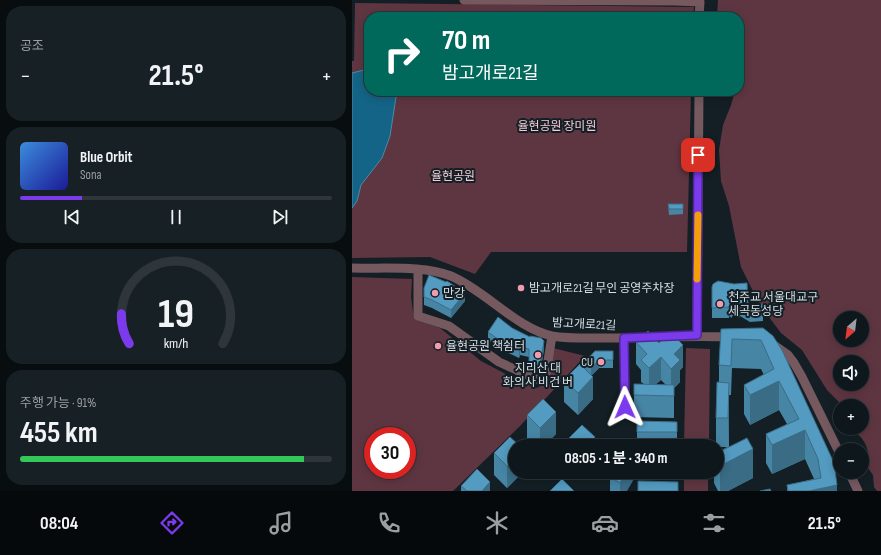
<!DOCTYPE html>
<html lang="ko">
<meta charset="utf-8">
<style>
:root{--surface:#0e171c;--page:#172025;--text:#f1f3f6;--muted:#9b9fa3;--line:#2e363b;--accent:#7c3aed}
body{margin:0;font-family:"Sofia Sans Condensed","Noto Sans KR",sans-serif;background:var(--page);color:var(--text);height:100vh;display:flex;flex-direction:column;font-size:15px;white-space:nowrap}
*{box-sizing:border-box;margin:0}
p{font-size:13px;color:var(--muted)}
.icon{flex:none;width:22px;height:22px;fill:none;stroke:currentColor;stroke-width:2;stroke-linecap:round;stroke-linejoin:round}
.map{position:relative;flex:1;overflow:hidden}
.details{display:flex;flex-direction:column;gap:6px;padding:6px;background:#080d0f;width:352px}
.details>*{flex:none}
.hud{position:absolute;left:12px;top:12px;width:380px;height:84px;border-radius:16px;box-shadow:0 2px 10px #0003,0 0 0 1px var(--line);background:#00695c;color:#fff;overflow:hidden}
.needle{width:26px;rotate:208deg}
.buttons{position:absolute;left:481px;top:311px;display:grid;gap:8px}
.buttons a{display:grid;place-items:center;width:36px;height:36px;border-radius:50%;background:var(--surface);box-shadow:0 2px 10px #0003,0 0 0 1px var(--line);font-size:20px}
.speed{position:absolute;left:12px;top:427px;display:flex;gap:8px;font-size:20px;font-weight:700;text-align:center}
.speed>*{display:grid;place-content:center;width:52px;height:52px;border-radius:50%;background:var(--surface);box-shadow:0 2px 10px #0003,0 0 0 1px var(--line);line-height:1}
.speed .limit{border:6px solid #d22;background:#fff;color:#111}
.pin{position:absolute;display:grid;place-items:center;width:34px;height:34px;color:#fff;margin:-17px;border-radius:8px;box-shadow:0 2px 6px #0006}
.me{position:absolute;width:44px;margin:-22px;rotate:359deg;stroke-linejoin:round;filter:drop-shadow(0 0 3px #0008)}
.turn{display:flex;align-items:center;gap:14px;height:84px;padding:0 12px;font-size:18px}
.turn .icon{width:52px;height:52px;stroke-width:2.5}
.turn b{display:block;font-size:28px;line-height:34px}
.big{font-size:30px;font-weight:700;line-height:1.1}
.details .widget{flex:1;display:flex;flex-direction:column;justify-content:center;gap:6px;min-width:0;padding:0 14px;border-radius:16px;background:var(--page)}
.details .dial{align-items:center;gap:0}
.dial svg{height:104px;overflow:visible;fill:none;stroke:var(--line);stroke-width:7;stroke-linecap:round;text-anchor:middle}
.dial text{fill:var(--text);stroke:none}
.song{display:flex;align-items:center;gap:12px}
.cover{width:48px;height:48px;border-radius:6px;background:linear-gradient(135deg,hsl(210 70% 55%),hsl(240 70% 35%))}
.played{height:4px;border-radius:2px;background:linear-gradient(90deg,var(--accent) 20%,var(--line) 20%)}
.keys{display:flex;justify-content:space-around;direction:ltr}
.heat{display:flex;justify-content:space-between;align-items:center;font-size:22px;direction:ltr}
.charge{height:6px;border-radius:3px;background:linear-gradient(90deg,#34c759 91%,var(--line) 0)}
.trip{position:absolute;left:156px;top:439px;width:216px;height:40px;border-radius:20px;background:var(--surface);box-shadow:0 2px 10px #0003,0 0 0 1px var(--line);font-weight:700;line-height:40px;text-align:center}
.tab-bar{display:flex;height:64px;justify-content:space-around;align-items:center;background:#06090b;color:var(--muted)}
.tab-bar .icon{width:28px;height:28px}
.tab-bar .selected{color:var(--accent)}
.tab-bar b{font-size:18px;color:var(--text)}
main{display:flex;flex:1;min-height:0}
.map>svg:first-child{display:block}
.green{fill:#5e3641;fill-rule:evenodd}
.water{fill:#146487;stroke:#4e89a3}
.lines{fill:none;stroke-linecap:round;stroke-linejoin:round}
.minor{stroke:#76585f;stroke-width:9}
.wall{fill:#4785a5;fill-rule:evenodd}
.shaded-wall{fill:#3a6c86}
.building{fill:#539bc0;stroke:#3a6c86}
.route-casing{stroke:#51269a;stroke-width:10}
.route{stroke:#7c3aed;stroke-width:7}
.slow{stroke:#f59e0b;stroke-width:7}
.poi-dot{fill:#f29ab0;stroke:#131f25;stroke-width:1.5}
.labels{text-anchor:middle;stroke-width:4;stroke-linejoin:round;paint-order:stroke}
.park-label{font-size:12px;fill:#f3c9d3;stroke:#131f25}
.poi-label{font-size:12px;fill:#d6dee3;stroke:#131f25;text-anchor:start}
.street-label{font-size:12px;fill:#d6dee3;stroke:#131f25}
</style>
<main>
<section class="details">
<div class="widget"><p>공조</p>
<div class="heat"><a>−</a><b class="big">21.5°</b><a>+</a></div>
</div>
<div class="widget">
<div class="song"><i class="cover"></i><div><b>Blue Orbit</b><p>Sona</p></div></div>
<div class="played"></div>
<div class="keys"><svg class="icon" aria-label="previous" viewBox="0 0 24 24"><path d="M18 5L8 12l10 7zM5 5v14"/></svg><svg class="icon" aria-label="pause" viewBox="0 0 24 24"><path d="M8 5v14M16 5v14"/></svg><svg class="icon" aria-label="next" viewBox="0 0 24 24"><path d="M6 5l10 7-10 7zM19 5v14"/></svg></div>
</div>
<div class="widget dial"><svg viewBox="0 0 100 80">
<path d="M14 69A42 42 0 1 1 86 69"/>
<path d="M14 69A42 42 0 0 1 8 46" stroke="#7c3aed"/>
<text x="50" y="56" font-size="32" font-weight="700">19</text>
<text x="50" y="72" font-size="11">km/h</text>
</svg></div>
<div class="widget"><p>주행 가능 · 91%</p><b class="big">455 km</b><div class="charge"></div></div>
</section>
<div class="map">
<svg width="529" height="491" viewBox="0 0 529 491">
<rect width="100%" height="100%" fill="#131f25"/>
<path class="green" d="M366,0H529V491H525L522,487L521,475L516,468C518,449 514,438 497,428H510V406H491L475,390L450,350L429,333L408,305L389,267L377,206L369,181L367,150L371,125L379,105L383,91H387V17H365ZM488,318H510V340H488ZM488,362H510V384H488Z
M3,3L342,7L341,17H17V91H339L335,252H139L123,274L78,257L0,258V61H2Z
M0,277L60,279L59,297L62,319L88,328L129,361L163,379L185,388L197,381L201,348L233,356L168,426L101,491H0ZM21,436H55V470H21Z
M334,348L358,349L357,446H332Z
M332,472H356V491H332Z"/>
<path class="water" d="M17,62V91H49L44,97L38,136L30,158L9,185L5,201L0,208V73L12,70Z"/>
<g class="lines">
<path class="minor" d="M112,0L322,1L348,2L347,17
M0,268C29,269 73,265 99,276C134,291 164,328 200,336C218,339 237,338 255,338C296,338 338,335 379,337
M66,269V316L97,326L147,362L184,379L193,380L200,336
M345,335L347,91
M272,338L273,407
M419,343L436,355L442,363L450,377L488,454
M497,472L506,491"/>
</g>
<path class="wall" d="M316,204H331V214L317,215Z
M360,287L396,305L411,304V321L398,322L388,316L387,318L380,316V318L377,316V318H360Z
M72,288L113,301L99,318L80,308L72,305Z
M160,328L192,349L188,373L177,369V357L168,355L167,358L150,350L136,340V332Z
M411,328L485,491H435V485L462,479L453,459L420,474L414,463V434L435,424L427,410L398,425L392,414V385L412,375L409,369L380,368L379,395H377V447L401,478L376,491H366L362,483V472H365V453L375,447H365V446H364V418L367,382V365L369,329Z
M284,342L331,367L328,370V382L322,388V418L282,417V384H292L289,382V370L284,364ZM309,380L314,385H303Z
M261,351V368H247L240,375L241,399L226,415L212,402V380L233,369V362Z
M175,415L204,434L192,446H184L175,438Z
M285,421L325,422V446H285Z
M214,441L243,446H214Z
M142,453L163,472H171L155,488L142,475Z
M224,472H231L227,476Z
M261,472L275,491H258V477Z
M109,486L138,491H109Z"/>
<path class="shaded-wall" d="M113,293V301L99,318V310Z
M192,341V349L188,373V365Z
M331,345V367L328,370V382L322,388V418V388L319,391V369L322,354Z
M168,347V355L167,358V350Z
M309,357V380L297,390V368Z
M247,360V368L239,376V368Z
M241,377V399L226,415V393Z
M427,381V410L398,425V395Z
M377,383V412L376,447V418Z
M204,412V434L192,446H188V428Z
M453,430V459L420,474V445Z
M243,437V446H235Z
M401,449V478L376,491H368V466Z
M163,458V472H171L155,488V466Z
M227,472H231L227,476Z
M274,472H286L275,491H268V483Z
M138,482V491H130Z
M485,485V491H457Z"/>
<path class="building" d="M316,204H331V209H317Z
M77,275L94,282L95,281L113,293L99,310L80,300L72,297V288Z
M366,281L382,284L395,283L396,305L411,304V311L398,312L388,306L387,308L380,306V308L377,306V307L360,308V287L361,284Z
M146,317L160,328L178,337V336L189,338L192,341L188,365L177,361V349L168,347L167,350L150,342L136,332Z
M411,328L421,336L430,350L482,463L485,485L457,491H436L435,485L469,478L466,459L453,430L420,445L414,434L447,419L427,381L398,395L392,385L422,369L409,340L380,339L379,366L367,365L369,329Z
M296,331L307,343L318,332L331,345L322,354L328,360L319,369L309,357L297,368L289,360L295,354L284,342Z
M243,351H261V360H247L239,368L233,362Z
M228,364L241,377L226,393L212,380Z
M365,382L377,383L376,418H364Z
M282,384L322,385V396L282,395Z
M191,399L204,412L188,428L175,415Z
M285,421L325,422V432H285Z
M230,425L243,437L235,446H220L214,441Z
M158,437L168,446H163V458L155,466L142,453Z
M395,438L401,449L368,466L365,460V453Z
M125,469L138,482L130,491H115L109,486Z
M261,472H274L268,483L258,477Z
M210,479L222,491H198Z
M286,481L326,482V491H286Z
M418,489L419,491H408Z"/>
<g class="lines">
<defs>
<path id="route" d="M273,407L272,338L345,335L346,155"/>
</defs>
<use href="#route" class="route-casing"/>
<use href="#route" class="route"/>
<path class="slow" d="M345,279L346,215"/>
</g>
<g class="poi-dot">
<circle cx="169" cy="288" r="4"/>
<circle cx="83" cy="293" r="4"/>
<circle cx="368" cy="304" r="4"/>
<circle cx="86" cy="346" r="4"/>
<circle cx="186" cy="355" r="4"/>
<circle cx="249" cy="362" r="4"/>
</g>
<g class="labels">
<g class="park-label">
<text x="205" y="130">율현공원 장미원</text>
<text x="101" y="180">율현공원</text>
</g>
<g class="poi-label">
<text x="177" y="292">밤고개로21길 무인 공영주차장</text>
<text x="91" y="297">만강</text>
<text x="376" y="301">천주교 서울대교구<tspan x="376" dy="14">세곡동성당</tspan></text>
<text x="94" y="350">율현공원 책쉼터</text>
<text x="241" y="366" text-anchor="end">CU</text>
<text x="186" y="372" text-anchor="middle">지리산 대<tspan x="186" dy="14">화의사 비건 버</tspan></text>
</g>
<g class="street-label">
<text transform="translate(232 324) rotate(3)" y="4">밤고개로21길</text>
</g>
</g>
</svg>
<div class="buttons">
<a><svg class="needle" viewBox="-14 -14 28 28"><path d="M0-13l5 13h-10z" fill="#e53935"/><path d="M0 13l5-13h-10z" fill="#9b9fa3"/></svg></a>
<a><svg class="icon" aria-label="sound" viewBox="0 0 24 24"><path d="M4 9h4l5-4v14l-5-4H4zM17 9q2 3 0 6"/></svg></a>
<a>+</a>
<a>−</a>
</div>
<div class="speed"><div class="limit">30</div></div>
<div class="pin" style="left:346px;top:155px;background:#d93025"><svg class="icon" aria-label="arrive" viewBox="0 0 24 24"><path d="M6 21V4h12l-3 4 3 4H6"/></svg></div>
<svg class="me" style="left:273px;top:407px" viewBox="-20 -20 40 40"><path d="M0-17L14 15 0 8-14 15z" fill="#7c3aed" stroke="#fff" stroke-width="4"/></svg>
<div class="trip">08:05 · 1 분 · 340 m</div>
<div class="hud">
<div class="turn"><svg class="icon" aria-label="right" viewBox="0 0 24 24"><path d="M7 20v-9h11M14 6l5 5-5 5"/></svg><div><b>70 m</b>밤고개로21길</div></div>
</div>
</div>
</main>
<nav class="tab-bar">
<b>08:04</b>
<svg class="icon selected" aria-label="directions" viewBox="0 0 24 24"><path d="M12 3l9 9-9 9-9-9zM9 14v-3h6M13 9l2 2-2 2"/></svg>
<svg class="icon" aria-label="music" viewBox="0 0 24 24"><path d="M9 18V5l10-2v13"/><circle cx="6" cy="18" r="3"/><circle cx="16" cy="16" r="3"/></svg>
<svg class="icon" aria-label="phone" viewBox="0 0 24 24"><path d="M5 4h4l2 5-3 2q2 4 5 5l2-3 5 2v4C11 20 4 13 5 4z"/></svg>
<svg class="icon" aria-label="climate" viewBox="0 0 24 24"><path d="M12 3v18M4 7l16 10M4 17L20 7"/></svg>
<svg class="icon" aria-label="car" viewBox="0 0 24 24"><path d="M5 17H2v-5l4-1 3-4h7l3 4 3 1v5h-3M9 17h6M6 11h13"/><circle cx="7" cy="17" r="2"/><circle cx="17" cy="17" r="2"/></svg>
<svg class="icon" aria-label="filters" viewBox="0 0 24 24"><path d="M4 7h16M4 17h16"/><circle cx="9" cy="7" r="2"/><circle cx="15" cy="17" r="2"/></svg>
<b>21.5°</b>
</nav>
